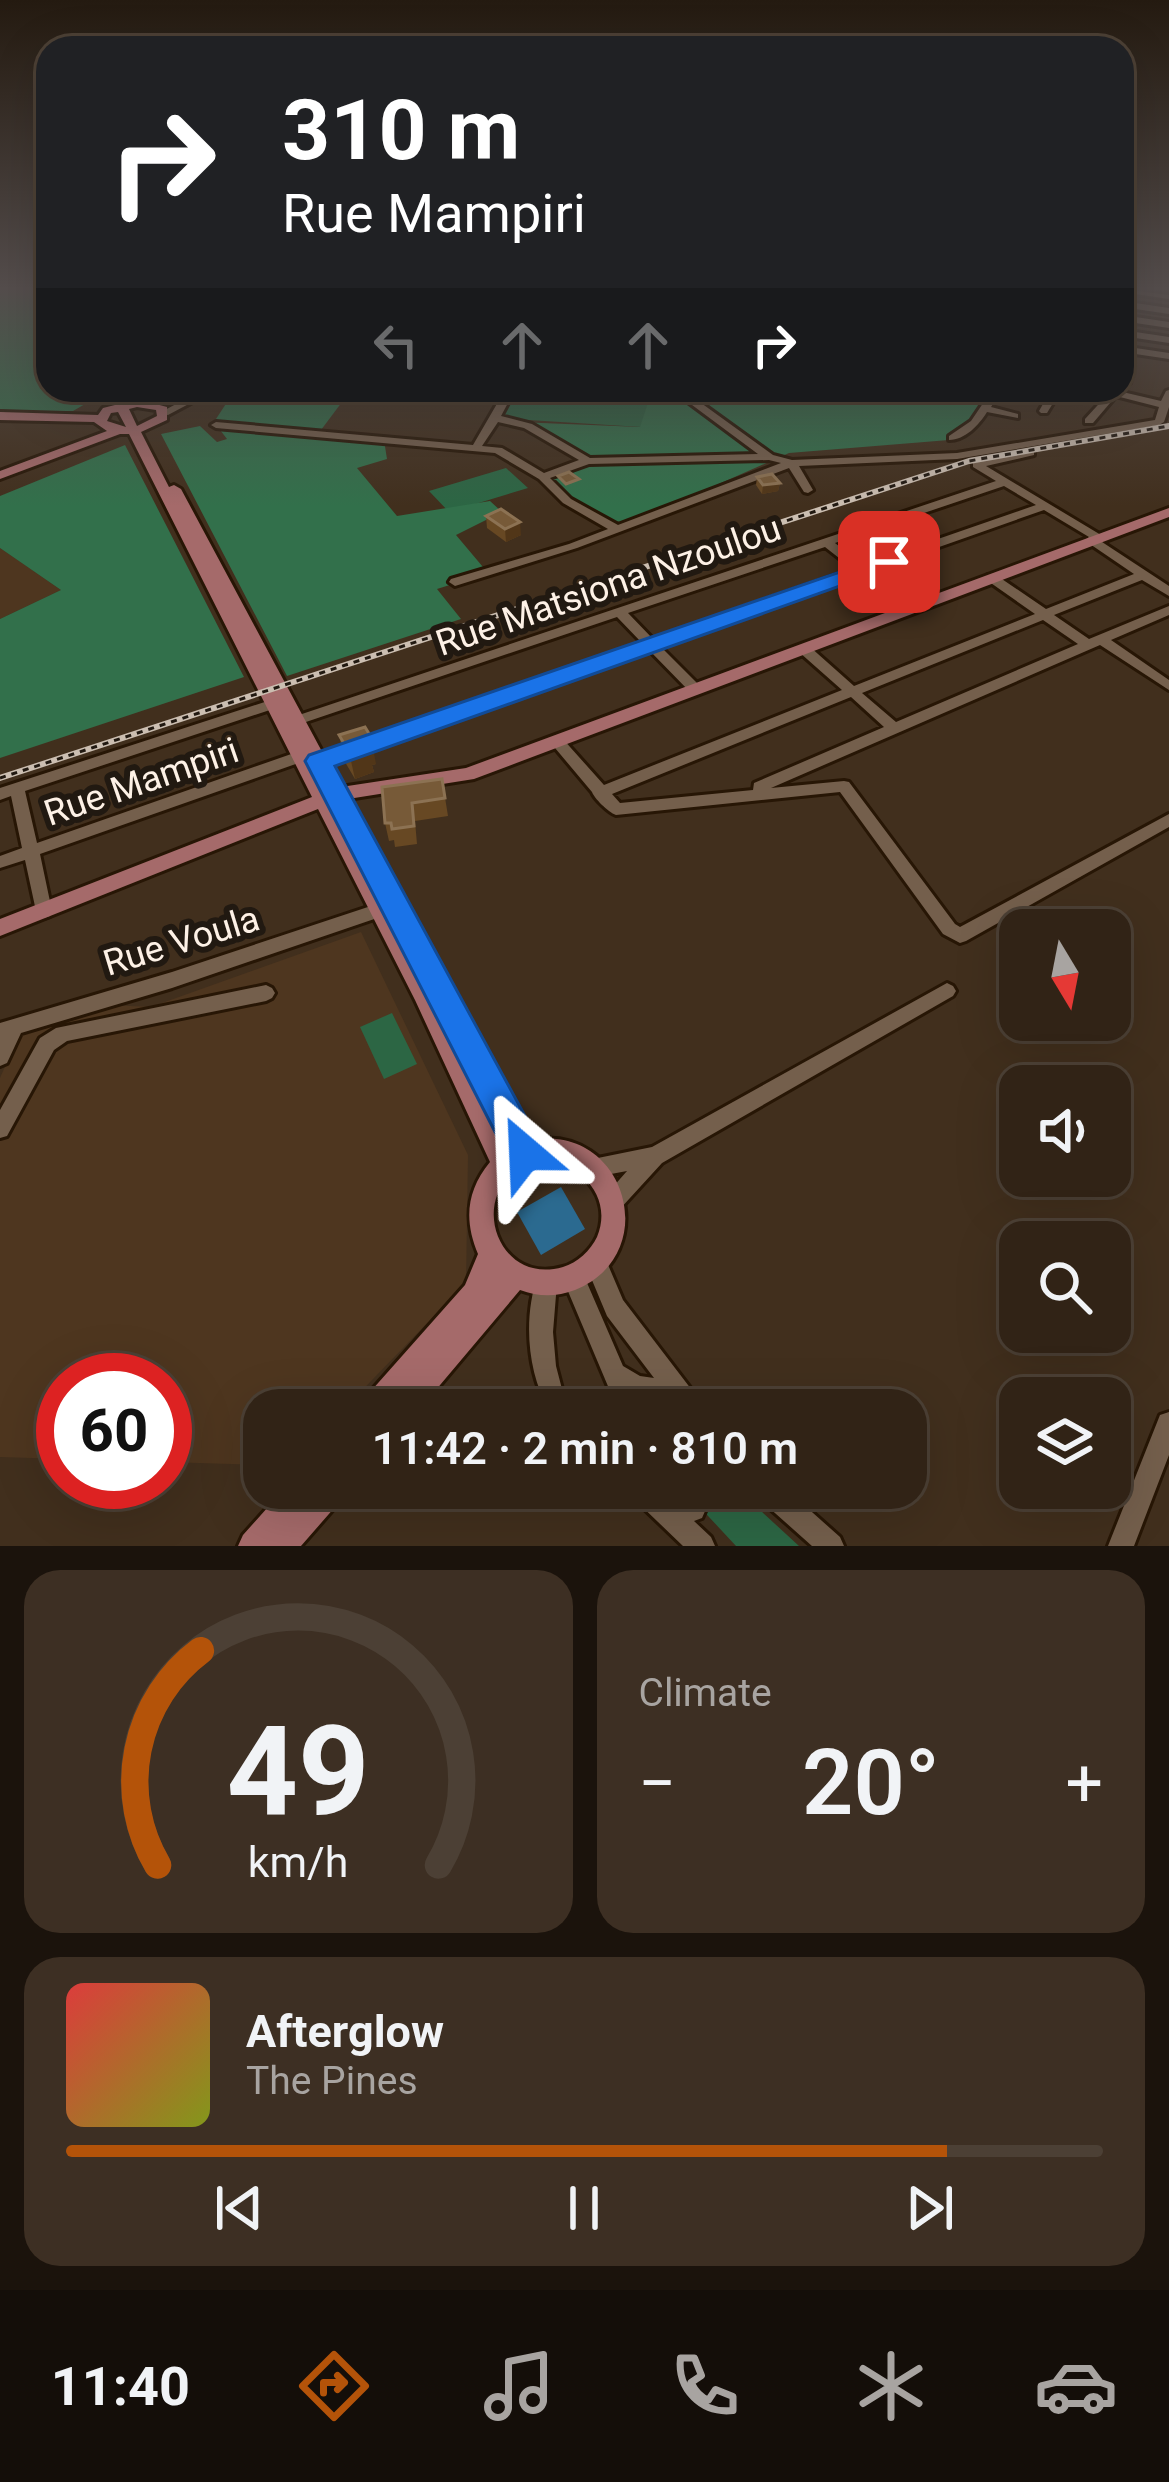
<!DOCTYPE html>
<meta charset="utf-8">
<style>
:root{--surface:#312316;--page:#3d2f23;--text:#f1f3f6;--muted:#a8a4a1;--line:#4c4035;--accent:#b45309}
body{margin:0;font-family:Roboto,sans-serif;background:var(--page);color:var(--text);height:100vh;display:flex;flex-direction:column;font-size:45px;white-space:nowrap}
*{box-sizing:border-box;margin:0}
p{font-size:39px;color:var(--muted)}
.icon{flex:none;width:66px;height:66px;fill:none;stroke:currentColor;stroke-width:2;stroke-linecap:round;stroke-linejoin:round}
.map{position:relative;height:1546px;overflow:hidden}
.panel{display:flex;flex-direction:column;gap:24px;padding:24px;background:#1b130c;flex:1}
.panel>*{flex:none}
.top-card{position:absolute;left:36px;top:36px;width:1098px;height:366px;border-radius:36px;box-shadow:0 12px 48px #0002,0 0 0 3px var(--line);background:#202124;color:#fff;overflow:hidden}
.needle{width:78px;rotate:170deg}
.buttons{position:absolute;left:999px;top:909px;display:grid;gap:24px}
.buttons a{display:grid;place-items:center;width:132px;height:132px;border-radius:24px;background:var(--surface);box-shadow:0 12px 48px #0002,0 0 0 3px var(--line);font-size:60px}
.speed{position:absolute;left:36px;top:1353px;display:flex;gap:24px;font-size:60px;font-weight:700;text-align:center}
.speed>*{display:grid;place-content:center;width:156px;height:156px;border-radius:50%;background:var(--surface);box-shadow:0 12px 48px #0002,0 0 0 3px var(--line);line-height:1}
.speed .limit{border:18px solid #d22;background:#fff;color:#111}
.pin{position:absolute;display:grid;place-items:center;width:102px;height:102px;color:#fff;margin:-51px;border-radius:24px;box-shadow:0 6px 18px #0006}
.me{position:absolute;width:132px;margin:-66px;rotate:334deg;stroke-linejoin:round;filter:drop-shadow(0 0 9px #0008)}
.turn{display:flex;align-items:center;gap:42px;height:252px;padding:0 48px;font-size:54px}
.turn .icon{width:156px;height:156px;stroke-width:2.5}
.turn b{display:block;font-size:84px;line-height:102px}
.lanes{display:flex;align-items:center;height:114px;padding:0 48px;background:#0003;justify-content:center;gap:60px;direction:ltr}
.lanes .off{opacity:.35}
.big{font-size:90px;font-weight:600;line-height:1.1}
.panel .tile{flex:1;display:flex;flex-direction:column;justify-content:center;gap:18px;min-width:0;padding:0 42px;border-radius:36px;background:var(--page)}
.panel .dial{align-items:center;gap:0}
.dial svg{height:312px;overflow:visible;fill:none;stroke:var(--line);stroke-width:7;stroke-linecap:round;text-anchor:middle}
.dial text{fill:var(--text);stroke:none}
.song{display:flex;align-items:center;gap:36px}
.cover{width:144px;height:144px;border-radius:18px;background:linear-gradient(135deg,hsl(0 70% 55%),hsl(70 70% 35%))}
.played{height:12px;border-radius:6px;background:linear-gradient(90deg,var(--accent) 85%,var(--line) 85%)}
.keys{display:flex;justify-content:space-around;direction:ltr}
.heat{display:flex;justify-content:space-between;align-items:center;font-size:66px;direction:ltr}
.panel .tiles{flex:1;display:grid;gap:24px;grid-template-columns:1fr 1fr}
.tile:last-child{grid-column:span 2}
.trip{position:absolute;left:243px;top:1389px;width:684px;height:120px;border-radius:36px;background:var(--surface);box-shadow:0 12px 48px #0002,0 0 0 3px var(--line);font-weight:600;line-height:120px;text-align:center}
.menu{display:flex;height:192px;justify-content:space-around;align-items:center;background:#140e09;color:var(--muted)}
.menu .icon{width:84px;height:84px}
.menu .selected{color:var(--accent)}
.menu b{font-size:54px;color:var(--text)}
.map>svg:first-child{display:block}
.built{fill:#4e361f}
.green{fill:#2c6644}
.forest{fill:#32704b}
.water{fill:#2b6a90}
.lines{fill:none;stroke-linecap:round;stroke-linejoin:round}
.minor-casing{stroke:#271605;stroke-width:6}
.major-casing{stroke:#271605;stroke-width:6}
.minor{fill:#745f4c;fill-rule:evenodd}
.major{fill:#a56a6a;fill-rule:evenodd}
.rail-casing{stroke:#cbbeb1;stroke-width:6}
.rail{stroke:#211911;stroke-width:3;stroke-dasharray:6;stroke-linecap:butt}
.wall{fill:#674823}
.shaded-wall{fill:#513618}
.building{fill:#775a38;stroke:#8c7253;stroke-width:3}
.route{fill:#1a73e8;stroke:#114b97;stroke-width:3}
.labels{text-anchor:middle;stroke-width:12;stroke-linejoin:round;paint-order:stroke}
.street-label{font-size:36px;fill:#fdf1e6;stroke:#211911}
</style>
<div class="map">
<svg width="1169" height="1546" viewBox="0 0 1169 1546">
<rect width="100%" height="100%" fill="#412f1d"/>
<path class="built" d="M0,548L61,590L0,619Z
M361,932L468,1155L466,1283L343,1410H264V1465L165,1462V1380H63V1459L0,1457V1078L19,1035L109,1005L151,1007Z"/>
<path class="green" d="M510,390H652L641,427L495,418Z
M506,468L528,488L449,512L429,491Z
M392,1013L417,1064L384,1079L360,1027Z
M682,1488H736L799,1546H736Z"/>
<path class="forest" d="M0,289H39L48,302V390H96L99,396L73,411H0Z
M235,390H351L321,430L331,435L384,440L387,459L357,468L397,516L490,501L502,512L456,535L488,573L437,589L461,619L287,676L161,434L200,426L217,442L227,439L214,422Z
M652,390H992L983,413L949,440L789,453L617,529L576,506L543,477L587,462L517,422L640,427Z
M125,445L244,677L0,758V619L61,590L0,548V496Z"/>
<path class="water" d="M561,1187L585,1229L541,1255L517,1212Z"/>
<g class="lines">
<defs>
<path id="minor" d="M1122,289L1169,295V299L1122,292Z
M1122,301L1169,308V314L1122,307Z
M1122,315L1169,322V328L1122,321Z
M1122,330L1169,337V343L1122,336Z
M1122,346L1169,353V359L1122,352Z
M1122,379L1130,383L1122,385Z
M186,390L191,393L189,395L151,406L146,403Z
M203,390H215L168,415L159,413Z
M505,390H515L501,416L532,424L590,458L758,454L684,399L663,390H677L690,395L773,455L792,460L957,453L1155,420L1159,407L1116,396L1093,423H1085V419L1108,394L1097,390H1114L1161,401L1166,391L1169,390V407L1164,422L1159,425L957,459L799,466L813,490L808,493L804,492L789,468L577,548L455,586L449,582L451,579L569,544L608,529L563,503L539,479L495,453L216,428L211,425L216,422L473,445ZM498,422L524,428L579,460L544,473L502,448L482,446ZM769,460L781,463L618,525L571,499L550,478L589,464Z
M992,390H1002L991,407L1018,414V418L987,412C979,425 965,440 949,440V436L971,421Z
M1051,390H1061L1047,413H1041L1039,411Z
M1030,450L1034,451V455L986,466L1101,535L1103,537L1099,540L1169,586V596L1142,580L1054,615L1089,639L1169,606V615L1111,640L1169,680V690L1100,645L771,788L844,781L849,782L955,924L960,927L1169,814V827L966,941L960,943L943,934L840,792L616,815C608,812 594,798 592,792L550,742L557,737L562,738L604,785L842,690L799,652L797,649L799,646H809L854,686L1035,614L988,581V575H996L1046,609L1134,574L1087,542L1085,540L1089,537L1044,510L871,571L915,606V612H907L860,575L660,646L701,687L703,690L701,693H691L649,650L324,765L319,766L312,761L314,757L642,643L617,617L303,723H293L291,720L293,717L996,481L973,467V463ZM1004,486L1036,505L863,565L835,543ZM825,547L853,569L653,639L628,613ZM1043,620L1078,644L896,722L862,693ZM851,697L884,727L754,783L753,790L620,803L612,794Z
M274,699L279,701L281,704L279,707L25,791L37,843L297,752H307L309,756L307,760L40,854L52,911L50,916L44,918L38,916L36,911L25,860L0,868V856L22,848L11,796L0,800V788Z
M380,903L386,905L388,910L386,915L172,988L21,1033L7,1063L0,1066V1023L172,972Z
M947,983L953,986L956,991L953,996L662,1163L619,1210L612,1213L605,1210L601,1203L605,1196L627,1171L595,1177L588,1174L585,1167L588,1160L652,1147Z
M266,985L272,988L275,993L272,998L266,1001L67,1041L54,1050L7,1136L0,1138V1110L40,1038L56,1028Z
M595,1250L603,1253L623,1300L701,1402L705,1410H678L673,1403L638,1400L642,1410H618L562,1277L565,1269L573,1266L581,1269L623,1366L640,1376L654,1378L607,1316L584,1261L587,1253Z
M546,1272L554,1275L557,1283L553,1332L556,1366L562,1389L575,1410H549C527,1372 523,1317 538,1275Z
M1169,1412V1455L1134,1546H1108L1160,1415Z
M628,1488H659L666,1494L663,1488H692L706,1509L702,1518L694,1521L711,1537L715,1546H683L632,1497Z
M753,1488H785L840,1537L844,1546H812L757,1497Z"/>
<path id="major" d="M107,390H119L125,403L137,399L167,407V420L141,432L169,487L174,485L181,489L341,787L466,768L1169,508V517L474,779L348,799L531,1140C626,1123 664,1254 575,1290C556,1297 539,1297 520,1290L419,1410H359L363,1400L465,1285L478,1254C464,1221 466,1191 490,1162L415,1000L318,809L0,936V919L312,797L129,434H120L0,479V471L107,431L94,422L0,420V412L98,415L103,408L115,405ZM137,407L156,410L157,416L137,426L129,409ZM118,412L126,427L107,421L111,413ZM540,1162C579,1161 614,1196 597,1237C591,1250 577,1263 563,1267C490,1288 463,1176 540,1162Z
M285,1488H346L342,1499L301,1546H238L243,1535Z"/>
</defs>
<use href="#minor" class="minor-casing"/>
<use href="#major" class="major-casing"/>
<use href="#minor" class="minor"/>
<use href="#major" class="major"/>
<defs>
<path id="rail" d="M0,778L969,461L1169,426"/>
</defs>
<use href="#rail" class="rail-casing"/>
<use href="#rail" class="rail"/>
</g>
<path class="wall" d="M757,477L780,483L778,491L762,494L756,485Z
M486,516L521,535L506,542L487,528Z
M339,735L376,764L372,765L374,772L355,779L345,762Z
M442,779L448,816L415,821L417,844L395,847L394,840L389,841L385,823Z"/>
<path class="shaded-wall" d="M780,483L778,491L762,494L763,485Z
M520,522L521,535L506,542L505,529Z
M371,737L376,764L372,765L374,772L355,779L349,752L365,739Z"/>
<path class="building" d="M569,472L579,479L566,484L558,476Z
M772,474L780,483L763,485L757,477Z
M501,509L520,522L505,529L486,516Z
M365,727L371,737L365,739L368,745L349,752L339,735Z
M442,779L445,798L412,803L414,826L392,829L391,823H385L382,787Z"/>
<linearGradient id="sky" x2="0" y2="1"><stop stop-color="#241a10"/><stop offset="0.57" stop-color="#544d4c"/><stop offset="1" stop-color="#544d4c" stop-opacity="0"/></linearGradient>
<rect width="1169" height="506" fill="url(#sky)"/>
<path class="route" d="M889,555L896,557V566L335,766L538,1140L544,1153L538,1165L525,1171L512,1165L305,761L309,755Z"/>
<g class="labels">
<g class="street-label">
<text transform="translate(608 585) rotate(-19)" y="13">Rue Matsiona Nzoulou</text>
<text transform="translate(141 781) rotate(-19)" y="13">Rue Mampiri</text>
<text transform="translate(181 940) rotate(-17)" y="13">Rue Voula</text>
</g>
</g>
</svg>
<div class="buttons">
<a><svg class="needle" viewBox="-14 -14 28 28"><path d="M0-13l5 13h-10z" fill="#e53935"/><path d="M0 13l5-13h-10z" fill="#a8a4a1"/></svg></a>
<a><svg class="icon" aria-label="sound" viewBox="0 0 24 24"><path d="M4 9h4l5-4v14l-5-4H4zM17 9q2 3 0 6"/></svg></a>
<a><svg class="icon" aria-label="search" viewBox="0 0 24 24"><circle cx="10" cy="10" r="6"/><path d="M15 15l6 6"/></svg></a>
<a><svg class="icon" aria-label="layers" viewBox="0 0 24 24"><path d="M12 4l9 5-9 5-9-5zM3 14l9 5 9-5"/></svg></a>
</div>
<div class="speed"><div class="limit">60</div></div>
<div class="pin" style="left:889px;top:562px;background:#d93025"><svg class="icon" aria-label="arrive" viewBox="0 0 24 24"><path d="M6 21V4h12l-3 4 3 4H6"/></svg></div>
<svg class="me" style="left:525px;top:1153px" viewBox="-20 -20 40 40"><path d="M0-17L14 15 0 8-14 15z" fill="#1a73e8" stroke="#fff" stroke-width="4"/></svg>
<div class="trip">11:42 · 2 min · 810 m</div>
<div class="top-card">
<div class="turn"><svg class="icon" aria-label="right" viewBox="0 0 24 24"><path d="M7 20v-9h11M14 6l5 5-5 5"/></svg><div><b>310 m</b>Rue Mampiri</div></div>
<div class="lanes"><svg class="icon off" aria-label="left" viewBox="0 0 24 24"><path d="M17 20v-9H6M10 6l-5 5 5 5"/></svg><svg class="icon off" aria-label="ahead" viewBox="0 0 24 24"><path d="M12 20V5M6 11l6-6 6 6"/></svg><svg class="icon off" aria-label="ahead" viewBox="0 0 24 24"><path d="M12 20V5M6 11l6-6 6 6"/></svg><svg class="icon" aria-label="right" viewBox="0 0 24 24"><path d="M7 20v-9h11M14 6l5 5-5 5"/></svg></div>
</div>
</div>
<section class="panel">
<div class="tiles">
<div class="tile dial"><svg viewBox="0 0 100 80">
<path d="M14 69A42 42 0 1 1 86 69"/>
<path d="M14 69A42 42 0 0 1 25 14" stroke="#b45309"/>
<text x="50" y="56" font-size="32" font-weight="700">49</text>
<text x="50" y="72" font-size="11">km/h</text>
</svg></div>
<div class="tile"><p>Climate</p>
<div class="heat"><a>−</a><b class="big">20°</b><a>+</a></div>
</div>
<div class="tile">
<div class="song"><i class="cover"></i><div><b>Afterglow</b><p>The Pines</p></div></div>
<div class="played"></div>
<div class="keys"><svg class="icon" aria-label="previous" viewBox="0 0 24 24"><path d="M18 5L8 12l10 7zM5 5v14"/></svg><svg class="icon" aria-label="pause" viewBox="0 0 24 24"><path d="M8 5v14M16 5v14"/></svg><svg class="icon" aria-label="next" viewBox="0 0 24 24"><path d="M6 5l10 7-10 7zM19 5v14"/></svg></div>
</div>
</div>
</section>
<nav class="menu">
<b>11:40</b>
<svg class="icon selected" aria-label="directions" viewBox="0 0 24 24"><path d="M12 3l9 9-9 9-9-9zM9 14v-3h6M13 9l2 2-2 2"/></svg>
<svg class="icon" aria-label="music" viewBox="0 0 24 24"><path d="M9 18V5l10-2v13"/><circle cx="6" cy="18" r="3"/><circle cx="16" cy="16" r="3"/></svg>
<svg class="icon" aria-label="phone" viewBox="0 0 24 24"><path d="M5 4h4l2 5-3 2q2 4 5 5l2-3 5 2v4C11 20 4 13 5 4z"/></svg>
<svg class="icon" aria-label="climate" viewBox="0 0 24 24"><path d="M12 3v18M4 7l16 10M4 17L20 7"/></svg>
<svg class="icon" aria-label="car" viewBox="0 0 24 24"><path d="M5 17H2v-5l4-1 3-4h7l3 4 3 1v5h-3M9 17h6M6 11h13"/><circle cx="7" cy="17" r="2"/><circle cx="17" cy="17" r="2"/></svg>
</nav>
